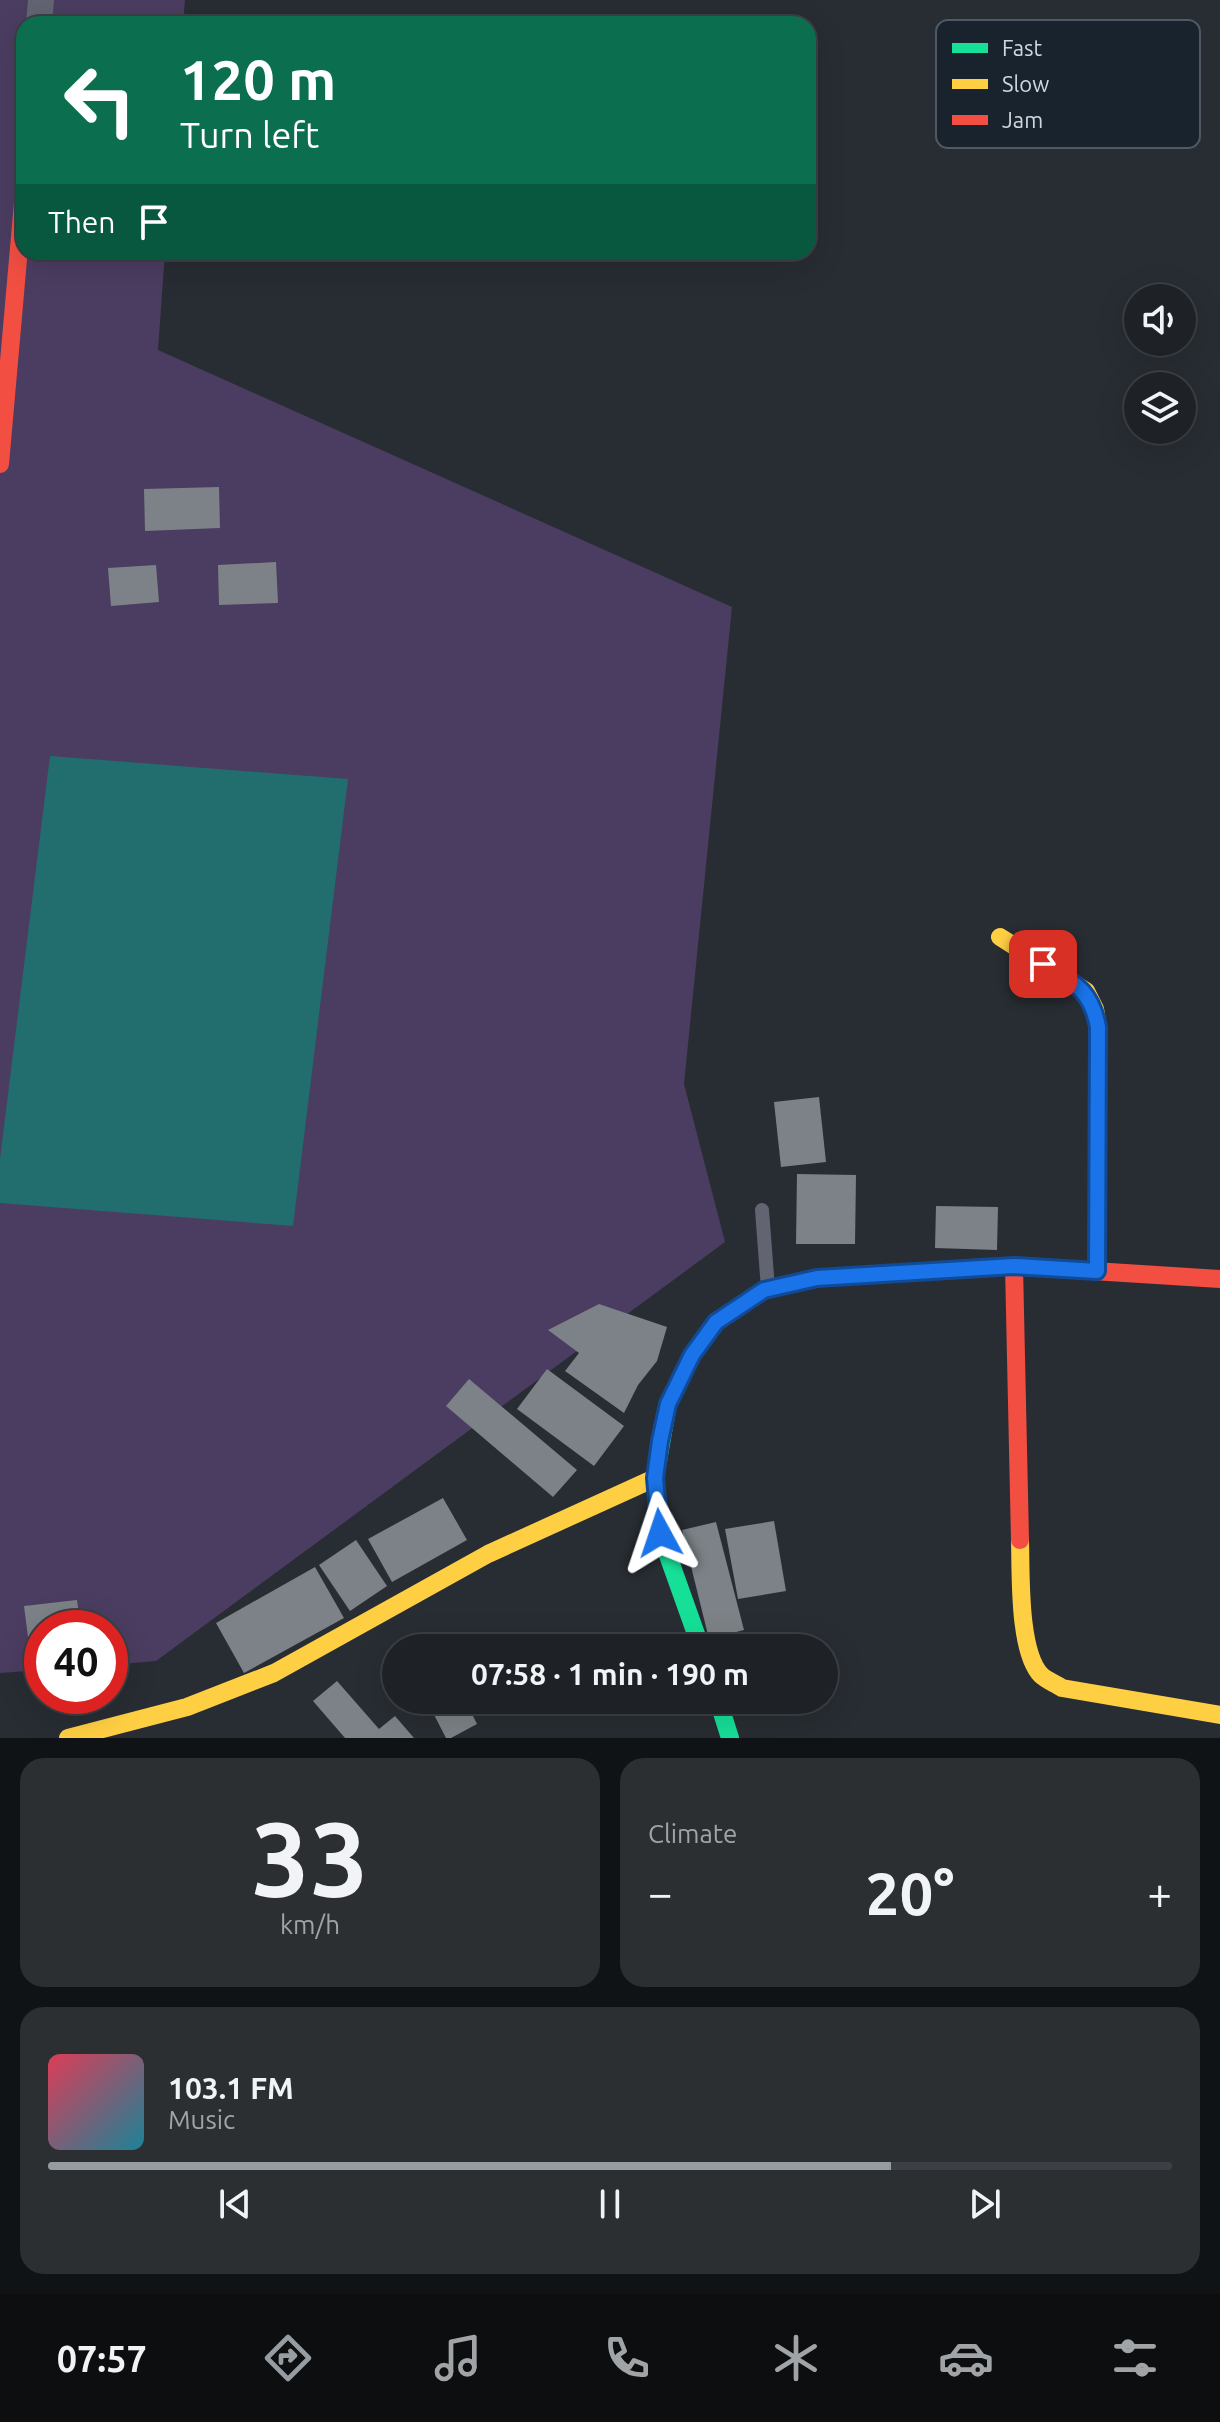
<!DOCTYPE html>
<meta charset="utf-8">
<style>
:root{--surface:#1e2226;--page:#2b2f32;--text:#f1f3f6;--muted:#a1a4a7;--line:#3c3f43;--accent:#959ca2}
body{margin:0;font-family:Ubuntu,sans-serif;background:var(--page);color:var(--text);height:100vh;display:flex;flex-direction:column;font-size:30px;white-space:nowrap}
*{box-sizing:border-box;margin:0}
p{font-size:26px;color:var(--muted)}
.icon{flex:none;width:44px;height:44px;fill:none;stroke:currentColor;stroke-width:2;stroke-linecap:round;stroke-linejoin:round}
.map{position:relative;height:1738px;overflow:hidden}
.drawer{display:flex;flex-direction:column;gap:20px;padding:20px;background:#101315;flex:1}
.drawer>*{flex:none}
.guide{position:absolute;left:16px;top:16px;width:800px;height:244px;border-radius:24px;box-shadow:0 8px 32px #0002,0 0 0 2px var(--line);background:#0b6e4f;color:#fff;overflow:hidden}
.fabs{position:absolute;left:1124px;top:284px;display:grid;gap:16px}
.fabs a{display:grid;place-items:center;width:72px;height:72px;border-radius:50%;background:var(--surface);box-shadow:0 8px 32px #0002,0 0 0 2px var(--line);font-size:40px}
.speed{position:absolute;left:24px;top:1610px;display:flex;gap:16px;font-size:40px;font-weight:700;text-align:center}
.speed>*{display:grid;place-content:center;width:104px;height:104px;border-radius:50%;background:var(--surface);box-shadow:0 8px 32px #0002,0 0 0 2px var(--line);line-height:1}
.speed .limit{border:12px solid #d22;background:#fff;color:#111}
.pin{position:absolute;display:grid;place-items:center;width:68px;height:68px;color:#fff;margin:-34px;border-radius:16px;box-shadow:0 4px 12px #0006}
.me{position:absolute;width:88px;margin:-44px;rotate:355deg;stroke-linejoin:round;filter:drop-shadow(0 0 6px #0008)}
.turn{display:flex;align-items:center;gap:28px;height:168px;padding:0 32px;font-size:36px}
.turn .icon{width:104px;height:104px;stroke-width:2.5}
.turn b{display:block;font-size:56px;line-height:68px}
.then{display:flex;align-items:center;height:76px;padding:0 32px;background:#0003;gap:16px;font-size:30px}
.big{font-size:60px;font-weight:700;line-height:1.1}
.drawer .card{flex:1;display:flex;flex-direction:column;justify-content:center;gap:12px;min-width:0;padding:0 28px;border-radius:24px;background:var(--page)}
.drawer .dial{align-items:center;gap:0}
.dial b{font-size:104px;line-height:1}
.song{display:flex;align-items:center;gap:24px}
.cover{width:96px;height:96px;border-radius:12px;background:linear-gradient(135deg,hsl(350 70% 55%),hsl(190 70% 35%))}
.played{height:8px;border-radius:4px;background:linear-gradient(90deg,var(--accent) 75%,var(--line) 75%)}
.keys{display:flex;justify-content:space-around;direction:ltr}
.heat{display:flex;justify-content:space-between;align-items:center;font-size:44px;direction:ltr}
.drawer .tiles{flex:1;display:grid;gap:20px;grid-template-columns:1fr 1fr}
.card:last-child{grid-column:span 2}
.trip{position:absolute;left:382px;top:1634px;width:456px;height:80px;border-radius:40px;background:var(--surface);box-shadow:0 8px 32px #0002,0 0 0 2px var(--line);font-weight:700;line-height:80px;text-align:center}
.tab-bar{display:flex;height:128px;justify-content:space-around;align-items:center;background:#0c0e0f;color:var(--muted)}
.tab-bar .icon{width:56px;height:56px}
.tab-bar .active{color:var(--accent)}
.tab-bar b{font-size:36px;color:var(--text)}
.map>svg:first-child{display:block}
.green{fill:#4b3d61}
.water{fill:#226d6e}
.building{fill:#7c8287}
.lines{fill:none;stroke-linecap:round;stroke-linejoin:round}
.lane{stroke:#626472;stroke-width:14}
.street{stroke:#626472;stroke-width:26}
.fast{stroke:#16e098;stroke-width:18}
.slow{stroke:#ffcf43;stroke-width:18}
.jam{stroke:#f24e42;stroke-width:18}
.route-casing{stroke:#114b97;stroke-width:20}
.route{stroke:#1a73e8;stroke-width:14}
.key{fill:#19232e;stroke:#505963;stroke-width:2}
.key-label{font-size:22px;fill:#d0d7de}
</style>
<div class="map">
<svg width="1220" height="1738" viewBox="0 0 1220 1738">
<rect width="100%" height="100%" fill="#282d33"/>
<path class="green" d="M0,0H185L183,24H24V252H165L158,350L732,607L684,1084L725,1242L156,1661L110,1665V1628H42V1670L0,1673Z"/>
<path class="water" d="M50,756L348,779L293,1226L0,1203V1159Z"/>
<path class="building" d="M219,487L220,528L145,531L144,489Z
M276,562L278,603L219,605L218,565Z
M156,565L159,602L111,606L108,568Z
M819,1097L826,1162L781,1167L774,1102Z
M797,1174L856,1175L855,1244H796Z
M936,1206L998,1207L997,1250L935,1248Z
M599,1304L667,1327L657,1361L638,1385L624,1413L565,1371L579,1353L548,1330Z
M547,1369L624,1426L594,1466L517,1409Z
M469,1379L577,1470L553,1497L446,1406Z
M443,1498L467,1540L392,1582L368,1539Z
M774,1521L786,1591L738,1599L725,1529Z
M716,1522L744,1630L709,1639L682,1530Z
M356,1540L387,1586L350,1611L319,1565Z
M315,1567L344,1618L244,1673L216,1623Z
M77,1600L81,1628H42V1636L28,1637L24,1606Z
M337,1681L379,1729L395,1716L414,1738H345L313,1701Z
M434,1700H465L477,1724L451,1738H446L428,1703Z"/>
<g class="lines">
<path class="lane" d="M762,1210L768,1289"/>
<path class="street" d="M39,24L41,0"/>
<path class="fast" d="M701,1648L660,1533L655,1478L668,1404L692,1355L716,1322L764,1290L819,1278
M718,1700L730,1738"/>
<path class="slow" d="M1000,937L1086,991L1095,1009L1098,1027L1097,1271
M1020,1540C1021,1572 1018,1651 1041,1675C1046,1680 1056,1684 1062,1688L1220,1715
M68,1738L187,1707L274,1673L488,1554L655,1478"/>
<path class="jam" d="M0,464L24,191
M1014,1266L1020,1540
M819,1278L1014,1266L1220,1279"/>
</g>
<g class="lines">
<defs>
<path id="route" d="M660,1533L655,1478L660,1441L668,1404L692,1355L716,1322L764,1290L817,1278L1014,1266L1097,1271L1098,1027C1091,989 1074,983 1043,964"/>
</defs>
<use href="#route" class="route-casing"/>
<use href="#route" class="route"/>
</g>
<rect x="936" y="20" width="264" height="128" rx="12" class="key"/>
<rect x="952" y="43" width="36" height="10" fill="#16e098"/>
<rect x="952" y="79" width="36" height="10" fill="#ffcf43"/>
<rect x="952" y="115" width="36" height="10" fill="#f24e42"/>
<g class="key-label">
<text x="1002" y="56">Fast</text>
<text x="1002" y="92">Slow</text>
<text x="1002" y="128">Jam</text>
</g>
</svg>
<div class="fabs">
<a><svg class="icon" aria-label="sound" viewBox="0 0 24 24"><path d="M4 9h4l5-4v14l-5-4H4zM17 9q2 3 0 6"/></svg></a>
<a><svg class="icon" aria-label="layers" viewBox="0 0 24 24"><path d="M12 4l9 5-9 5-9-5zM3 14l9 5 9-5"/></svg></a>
</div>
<div class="speed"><div class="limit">40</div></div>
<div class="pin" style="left:1043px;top:964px;background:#d93025"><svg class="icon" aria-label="arrive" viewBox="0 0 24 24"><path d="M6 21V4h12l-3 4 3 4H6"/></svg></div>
<svg class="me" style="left:660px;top:1533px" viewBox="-20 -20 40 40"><path d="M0-17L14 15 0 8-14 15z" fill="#1a73e8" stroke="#fff" stroke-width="4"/></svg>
<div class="trip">07:58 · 1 min · 190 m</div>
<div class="guide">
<div class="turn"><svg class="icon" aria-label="left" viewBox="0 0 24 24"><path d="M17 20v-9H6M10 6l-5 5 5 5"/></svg><div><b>120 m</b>Turn left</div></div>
<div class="then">Then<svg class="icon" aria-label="arrive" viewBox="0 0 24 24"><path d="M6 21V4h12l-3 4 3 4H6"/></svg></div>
</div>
</div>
<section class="drawer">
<div class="tiles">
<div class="card dial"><b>33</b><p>km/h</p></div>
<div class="card"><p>Climate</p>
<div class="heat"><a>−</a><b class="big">20°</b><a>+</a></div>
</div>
<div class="card">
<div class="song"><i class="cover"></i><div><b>103.1 FM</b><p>Music</p></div></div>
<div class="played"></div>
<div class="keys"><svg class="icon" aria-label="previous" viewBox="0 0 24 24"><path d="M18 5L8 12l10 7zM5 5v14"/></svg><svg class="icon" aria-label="pause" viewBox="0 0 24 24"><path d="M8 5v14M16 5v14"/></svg><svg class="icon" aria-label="next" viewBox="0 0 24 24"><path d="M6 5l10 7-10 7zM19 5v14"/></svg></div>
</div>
</div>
</section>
<nav class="tab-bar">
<b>07:57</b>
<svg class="icon active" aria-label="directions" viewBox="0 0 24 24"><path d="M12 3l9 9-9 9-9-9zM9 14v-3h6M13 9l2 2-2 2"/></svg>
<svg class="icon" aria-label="music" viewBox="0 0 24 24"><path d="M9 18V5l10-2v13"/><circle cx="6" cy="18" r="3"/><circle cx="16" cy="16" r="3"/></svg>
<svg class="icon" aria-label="phone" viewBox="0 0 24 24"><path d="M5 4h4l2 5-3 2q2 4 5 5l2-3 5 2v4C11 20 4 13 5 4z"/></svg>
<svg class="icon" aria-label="climate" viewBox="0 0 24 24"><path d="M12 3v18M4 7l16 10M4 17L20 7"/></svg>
<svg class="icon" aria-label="car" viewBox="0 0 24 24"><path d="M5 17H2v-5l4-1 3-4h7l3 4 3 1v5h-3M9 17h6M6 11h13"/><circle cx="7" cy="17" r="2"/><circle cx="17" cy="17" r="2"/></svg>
<svg class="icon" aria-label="filters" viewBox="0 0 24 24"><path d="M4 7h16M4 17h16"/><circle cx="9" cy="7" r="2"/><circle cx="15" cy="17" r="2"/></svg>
</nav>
